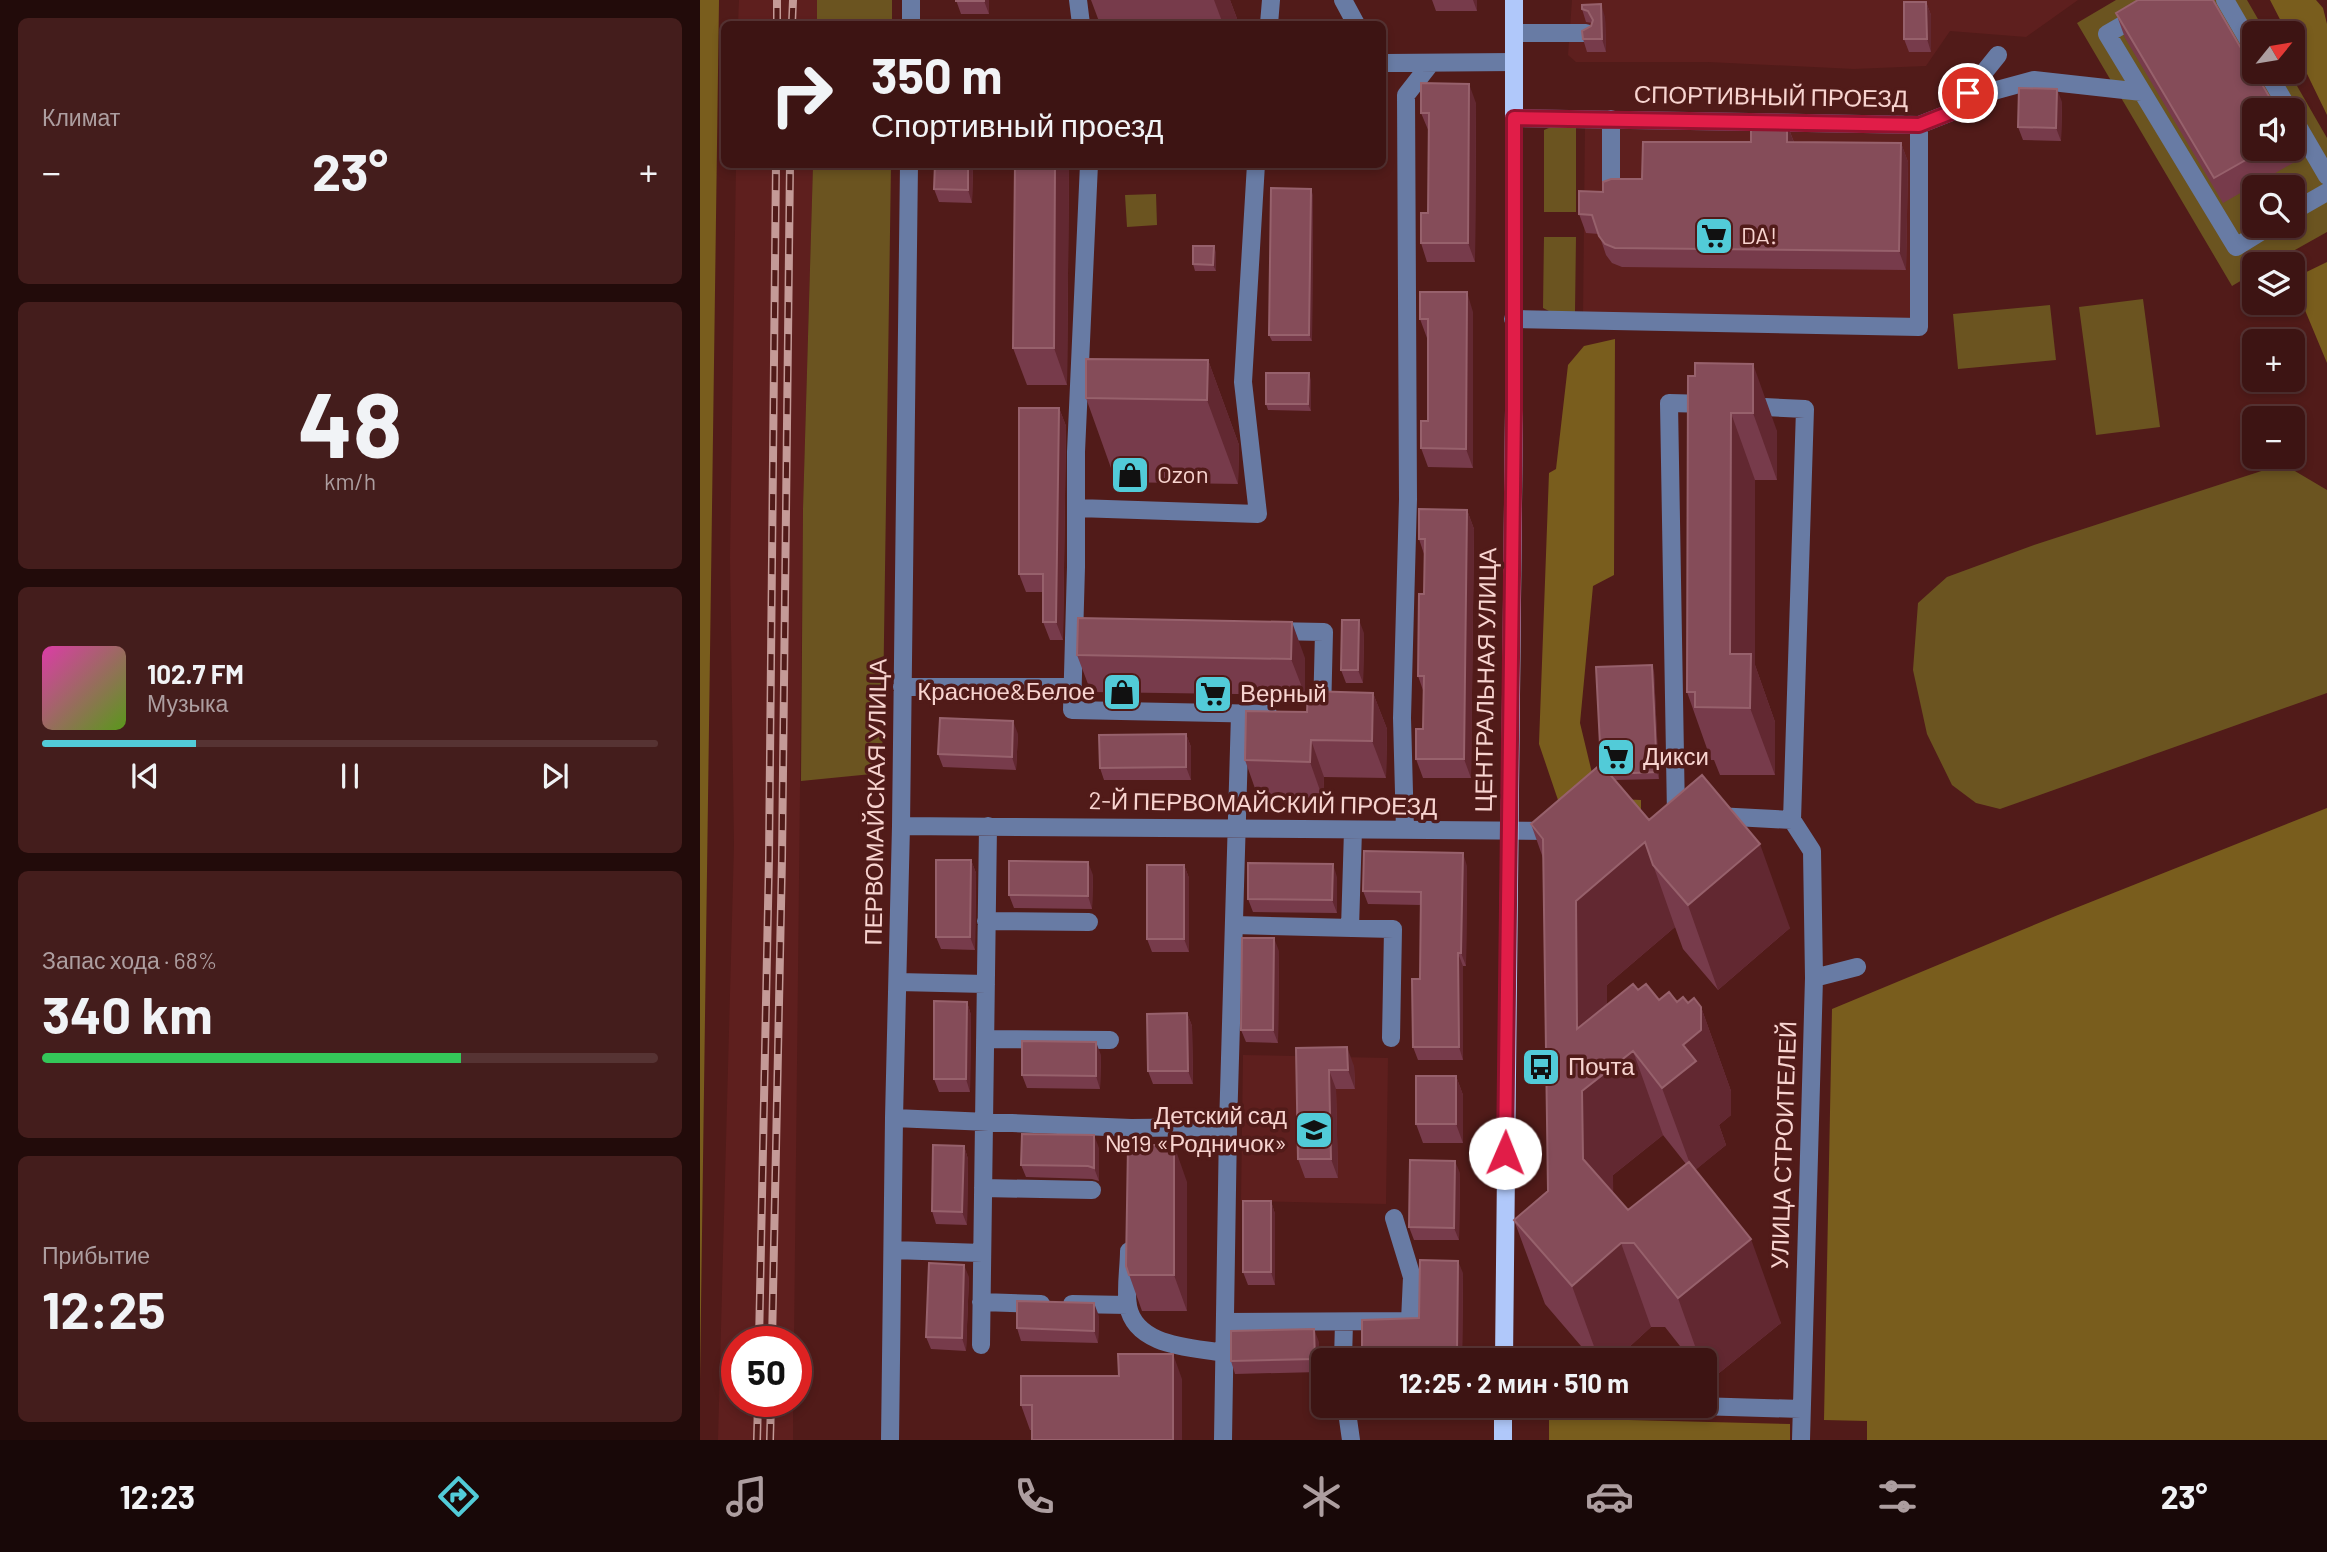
<!DOCTYPE html>
<html lang="ru">
<meta charset="utf-8">
<style>
:root{--surface:#3d1413;--page:#441d1c;--text:#f1f3f6;--muted:#ad9ea0;--line:#563333;--accent:#52cbd8}
body{margin:0;font-family:Barlow,sans-serif;background:var(--page);color:var(--text);height:100vh;display:flex;flex-direction:column;font-size:26px;white-space:nowrap}
*{box-sizing:border-box;margin:0}
p{font-size:23px;color:var(--muted)}
.icon{flex:none;width:38px;height:38px;fill:none;stroke:currentColor;stroke-width:2;stroke-linecap:round;stroke-linejoin:round}
.map{position:relative;flex:1;overflow:hidden}
.drawer{display:flex;flex-direction:column;gap:18px;padding:18px;background:#220b0a;width:700px}
.drawer>*{flex:none}
.guide{position:absolute;left:21px;top:21px;width:665px;height:147px;border-radius:10px;box-shadow:0 4px 10px #0003,0 0 0 2px var(--line);background:#3d1413;color:var(--text);overflow:hidden}
.needle{width:46px;rotate:60deg}
.fabs{position:absolute;left:1542px;top:21px;display:grid;gap:14px}
.fabs a{display:grid;place-items:center;width:63px;height:63px;border-radius:10px;background:var(--surface);box-shadow:0 4px 10px #0003,0 0 0 2px var(--line);font-size:35px}
.speed{position:absolute;left:21px;top:1326px;display:flex;gap:14px;font-size:35px;font-weight:700;text-align:center}
.speed>*{display:grid;place-content:center;width:91px;height:91px;border-radius:50%;background:var(--surface);box-shadow:0 4px 10px #0003,0 0 0 2px var(--line);line-height:1}
.speed .limit{border:10px solid #d22;background:#fff;color:#111}
.pin{position:absolute;display:grid;place-items:center;width:60px;height:60px;color:#fff;margin:-30px;border:4px solid #fff;border-radius:50%;box-shadow:0 2px 7px #0007}
.me{position:absolute;width:77px;margin:-38px;rotate:1deg;stroke-linejoin:round;filter:drop-shadow(0 0 5px #0008)}
.turn{display:flex;align-items:center;gap:24px;height:147px;padding:0 35px;font-size:32px}
.turn .icon{width:91px;height:91px;stroke-width:2.5}
.turn b{display:block;font-size:49px;line-height:60px}
.big{font-size:52px;font-weight:700;line-height:1.1}
.drawer .card{flex:1;display:flex;flex-direction:column;justify-content:center;gap:10px;min-width:0;padding:0 24px;border-radius:10px;background:var(--page)}
.drawer .dial{align-items:center;gap:0}
.dial b{font-size:91px;line-height:1}
.song{display:flex;align-items:center;gap:21px}
.cover{width:84px;height:84px;border-radius:10px;background:linear-gradient(135deg,hsl(320 70% 55%),hsl(90 70% 35%))}
.played{height:7px;border-radius:4px;background:linear-gradient(90deg,var(--accent) 25%,var(--line) 25%)}
.keys{display:flex;justify-content:space-around;direction:ltr}
.heat{display:flex;justify-content:space-between;align-items:center;font-size:38px;direction:ltr}
.charge{height:10px;border-radius:5px;background:linear-gradient(90deg,#34c759 68%,var(--line) 0)}
.trip{position:absolute;left:611px;top:1348px;width:406px;height:70px;border-radius:10px;background:var(--surface);box-shadow:0 4px 10px #0003,0 0 0 2px var(--line);font-weight:700;line-height:70px;text-align:center}
.tabs{display:flex;height:112px;justify-content:space-around;align-items:center;background:#180808;color:var(--muted)}
.tabs .icon{width:49px;height:49px}
.tabs .on{color:var(--accent)}
.tabs b{font-size:32px;color:var(--text)}
main{display:flex;flex:1;min-height:0}
.map>svg:first-child{display:block}
.built{fill:#5e1f1e}
.green{fill:#6b5420;fill-rule:evenodd}
.forest{fill:#795d1d}
.lines{fill:none;stroke-linecap:round;stroke-linejoin:round}
.minor{stroke:#687ba4;stroke-width:18}
.major{stroke:#b0c8fa;stroke-width:18}
.rail-casing{stroke:#c49a97;stroke-width:8}
.rail{stroke:#511b19;stroke-width:5;stroke-dasharray:16;stroke-linecap:butt}
.wall{fill:#773b4b;fill-rule:evenodd}
.shaded-wall{fill:#622831}
.building{fill:#854c59;stroke:#97616c;stroke-width:2}
.route-casing{stroke:#92132f;stroke-width:18}
.route{stroke:#e11d48;stroke-width:12}
.labels{text-anchor:middle;stroke-width:7;stroke-linejoin:round;paint-order:stroke}
.street-label{font-size:24px;fill:#f8d4d0;stroke:#511b19}
.poi-label{font-size:24px;fill:#f8d4d0;stroke:#511b19;text-anchor:start}
</style>
<main>
<section class="drawer">
<div class="card"><p>Климат</p>
<div class="heat"><a>−</a><b class="big">23°</b><a>+</a></div>
</div>
<div class="card dial"><b>48</b><p>km/h</p></div>
<div class="card">
<div class="song"><i class="cover"></i><div><b>102.7 FM</b><p>Музыка</p></div></div>
<div class="played"></div>
<div class="keys"><svg class="icon" aria-label="previous" viewBox="0 0 24 24"><path d="M18 5L8 12l10 7zM5 5v14"/></svg><svg class="icon" aria-label="pause" viewBox="0 0 24 24"><path d="M8 5v14M16 5v14"/></svg><svg class="icon" aria-label="next" viewBox="0 0 24 24"><path d="M6 5l10 7-10 7zM19 5v14"/></svg></div>
</div>
<div class="card"><p>Запас хода · 68%</p><b class="big">340 km</b><div class="charge"></div></div>
<div class="card"><p>Прибытие</p><b class="big">12:25</b></div>
</section>
<div class="map">
<svg width="1627" height="1440" viewBox="0 0 1627 1440">
<rect width="100%" height="100%" fill="#511b19"/>
<path class="built" d="M39,0H117V24H38Z
M872,0H1378L1326,37L1250,31L1226,66L1154,69L1008,62H876L868,55Z
M885,122L1214,132L1212,318H883Z
M36,165H113L103,509L94,1342H37V1402H93V1440H18L34,845L30,558Z
M543,1055L688,1058L686,1204L541,1201Z"/>
<path class="green" d="M117,0H192V24H117Z
M1416,0H1547L1566,33H1554V72H1589L1627,138V232L1570,264H1554V273L1532,286L1377,23ZM1554,110H1592V149H1554ZM1554,187H1592V226H1554Z
M851,127H876V212H844V130Z
M113,165H191L182,773L101,781L103,509Z
M456,194L457,225L427,227L425,195Z
M844,237H876L875,312L849,311L843,308Z
M1443,299L1460,427L1396,435L1379,307Z
M1350,305L1356,360L1258,369L1253,314Z
M1583,464L1627,490V693L1300,809L1276,803L1252,785L1227,734L1213,670L1218,603L1247,577L1334,545Z"/>
<path class="forest" d="M0,0H19L0,1380Z
M1570,0H1616L1623,8L1627,24V115L1593,45L1592,33H1587Z
M1627,262V363L1592,279Z
M915,339L914,575L893,586L880,723L898,798L941,800V823L893,820L858,800L839,744L849,473L856,469L868,365L884,346Z
M1627,808V1440H1167V1421L1124,1420L1132,1009L1358,915Z
M849,1418L1090,1424V1440H849Z"/>
<g class="lines">
<path class="minor" d="M378,0L381,24
M643,0L656,24
M1466,0L1407,34L1536,247L1570,226
M1525,0L1554,50
M211,24V0
M569,24L571,0
M814,33H886
M682,61L686,63L814,62
M1567,72L1589,110
M1262,107L1286,93L1334,80L1442,92
M1592,116L1627,176
M814,118L1219,125L1252,112L1298,55
M911,119V190
M389,164L376,452V567L372,710L568,714
M1592,212L1627,192
M813,319L1219,327V125
M1044,406L1105,409L1092,820
M377,508L558,514L543,382L556,164
M573,631L624,632L622,714
M202,687H372
M976,815L969,403L1009,404
M1016,816L1092,820L1112,851L1114,978L1101,1440
M201,826L856,831
M705,830L702,718L708,499L706,95L731,63
M286,921L389,922
M534,925L693,929L691,1038
M650,928L653,830
M1114,978L1157,967
M198,982L286,984
M285,1039L410,1040
M194,1118L431,1128L528,1127
M283,1188L392,1190
M193,1250L282,1253
M429,1251C429,1268 425,1289 428,1306C436,1347 491,1347 524,1353
M281,1302L341,1304
M372,1304L428,1305
M525,1322L710,1321L712,1277L694,1218
M281,1345L288,826
M643,1360L644,1322
M646,1405L651,1440
M964,1405L1101,1409
M190,1440L194,1118L201,826L209,164
M523,1440L528,1127L540,714"/>
<path class="major" d="M804,1360L814,410V0
M803,1440V1405"/>
<defs>
<path id="rail" d="M77,24V0
M92,24L93,0
M59,1342L69,858L76,164
M72,1342L82,858L90,164
M57,1440L58,1402
M70,1440L71,1402"/>
</defs>
<use href="#rail" class="rail-casing"/>
<use href="#rail" class="rail"/>
</g>
<path class="wall" d="M256,0H289V14H261Z
M391,0H530L539,24H400Z
M732,0H777V11H736Z
M1226,2L1231,15V52H1209L1204,39Z
M882,9L905,17L906,52H887L883,39L892,23L886,22Z
M1416,13L1554,149H1592V139L1600,159L1523,203L1425,38Z
M1362,102L1361,141L1323,140L1318,127Z
M776,103L775,262H727L721,243L728,213L729,132L721,113Z
M1087,124L1094,142L1201,143L1208,162L1206,270L922,267L912,263L906,255L899,234L886,233L879,214L903,192L1051,142Z
M273,164L272,203L239,202L234,189Z
M315,164H369L367,385H327L313,348Z
M613,195L612,341H572L569,335Z
M516,252V271H495L493,264Z
M773,312V468L728,467L721,448L728,421V338H727L720,319Z
M508,360L539,445L538,484L416,482L386,398Z
M995,363L1077,431V480H1055V665L1075,722V775H1020L1014,760H1011L987,692Z
M611,380V411L568,410L566,404Z
M359,408L366,426L363,640H350L343,622V592H326L319,574Z
M767,510L774,529L771,778H723L716,759L723,729L724,693L718,676L724,594V554L719,539Z
M664,633L663,683H646L641,670Z
M377,655L605,658V695L391,692Z
M954,671L959,779L915,780L949,820L1090,928L1018,990L983,949L975,927L907,985V1005L938,990L959,1000L988,1003L1001,1007L1031,1091V1115L1019,1125L1026,1145L995,1170L1081,1323L1008,1382L1004,1377V1360H991L965,1327H951L915,1360H893L845,1304L814,1220L848,1191L843,858L831,824L901,764ZM963,1135L986,1164L928,1210L913,1193V1175Z
M673,693L687,729L686,778L624,777L623,799L558,797L545,760L607,712Z
M318,734L316,770L243,767L238,754Z
M486,734L491,747V780H404L400,768Z
M271,860L276,873L275,950L241,949L236,937Z
M484,865L489,878V952H452L447,939Z
M767,866L766,966H763V1060H718L713,1047L720,979L721,905L668,904L663,891Z
M393,875L392,909L314,908L309,895Z
M637,877V913L553,912L548,899Z
M579,951L578,1043L546,1042L541,1030Z
M267,1002L271,1015L270,1092H239L234,1079Z
M487,1013L492,1026L493,1084H453L448,1071Z
M596,1048L654,1066L655,1089H636L638,1178H605L598,1159Z
M401,1055L400,1089L327,1088L322,1075Z
M756,1076L763,1095V1143H723L716,1124Z
M264,1146L268,1159L267,1225L236,1224L232,1211Z
M399,1148V1181L392,1179L326,1177L321,1165Z
M760,1173L759,1240H714L709,1227Z
M487,1182V1311H442L426,1266Z
M571,1201L575,1214V1285H548L543,1272Z
M763,1273L762,1360H665L662,1352L719,1318Z
M269,1277L266,1351L231,1349L226,1337Z
M399,1316L398,1343L321,1341L317,1328Z
M619,1342V1372L535,1374L531,1361Z
M482,1379L332,1430H330L321,1405Z"/>
<path class="shaded-wall" d="M284,0H289V14L284,1Z
M514,0H530L539,24H523Z
M773,0H777V11Z
M1226,2L1231,15V52L1227,39Z
M901,4L905,17L906,52L902,39Z
M769,84L776,103L775,262L768,243Z
M1357,89L1362,102L1361,141L1356,128Z
M1087,124L1094,143L1087,142Z
M1201,143L1208,162L1206,270L1199,251Z
M268,164H273L272,203L268,190Z
M355,164H369L367,385L354,348Z
M611,189L613,195L612,341L609,335Z
M514,246L516,252V271L513,265Z
M767,292L773,312V468L766,449Z
M508,360L539,445L538,484L507,400Z
M1053,364L1077,431V480L1053,413Z
M609,373L611,380V411L608,404Z
M359,408L366,426L363,640L356,622Z
M1031,413L1055,480V665L1075,722V775L1030,654Z
M767,510L774,529L771,778L764,759Z
M659,620L664,633L663,683L658,670Z
M592,622L605,658V695L591,659Z
M952,665L954,671L959,779L957,772Z
M673,693L687,729L686,778L672,741Z
M313,721L318,734L316,770L312,757Z
M486,734L491,747V780L486,767Z
M611,740L624,777L623,799L610,762Z
M945,842L975,927L907,985V1071L933,1051L963,1135L913,1175L914,1243L883,1159L877,1029L876,901Z
M1060,844L1090,928L1018,990L988,905Z
M763,853L767,866L766,966L761,953Z
M271,860L276,873L275,950L270,937Z
M388,862L393,875L392,909L388,896Z
M633,864L637,877V913L632,900Z
M484,865L489,878V952L484,939Z
M574,938L579,951L578,1043L573,1030Z
M758,953L763,966V1060L759,1047Z
M267,1002L271,1015L270,1092L266,1079Z
M1001,1007L1031,1091V1115L1019,1125L1026,1145L993,1172L962,1088Z
M487,1013L492,1026L493,1084L488,1071Z
M396,1042L401,1055L400,1089L396,1076Z
M647,1047L654,1066L655,1089L648,1070Z
M629,1070L636,1089L638,1178L631,1159Z
M756,1076L763,1095V1143L756,1124Z
M394,1135L399,1148V1181L394,1168Z
M474,1145L487,1182V1311L474,1275Z
M264,1146L268,1159L267,1225L262,1212Z
M755,1161L760,1173L759,1240L754,1228Z
M571,1201L575,1214V1285L571,1272Z
M1051,1239L1081,1323L1008,1382L1004,1371V1360H1000L978,1298Z
M921,1243L951,1327L915,1360H899L872,1286Z
M758,1261L763,1273L762,1360H759L757,1353Z
M264,1265L269,1277L266,1351L262,1338Z
M394,1303L399,1316L398,1343L394,1331Z
M614,1329L619,1342V1372L615,1359Z
M473,1354L482,1379V1440H473Z"/>
<path class="building" d="M256,0H284V1H256Z
M1438,0H1513L1577,110H1554V149H1565L1514,178L1416,13Z
M1204,2H1226L1227,39H1204Z
M901,4L902,39H883L882,31L891,26L893,20L888,11L882,9V5Z
M721,83L769,84L768,243H721V213H728L729,113H721Z
M1319,88L1357,89L1356,128L1318,127Z
M1051,124H1087V142L1201,143L1199,251L915,248L905,244L899,236L892,215L879,214V191L903,192V182L911,179H942L943,142H1051Z
M235,164H268V190L234,189Z
M315,164H355L354,348H313Z
M571,188L611,189L609,335H569Z
M493,246H514L513,265L493,264Z
M720,292H767L766,449L721,448V421H728V319H720Z
M386,359L508,360L507,400L386,398Z
M995,363L1053,364V413H1031L1030,654H1051L1050,708L995,707V692H987L988,376H995Z
M566,373H609L608,404H566Z
M319,408H359L356,622H343V574H319Z
M719,509L767,510L764,759H716V729H723L724,676H718L719,594H724L725,539H719Z
M378,618L592,622L591,659L377,655Z
M642,620H659L658,670H641Z
M952,665L957,772L910,774L901,764L896,667Z
M608,691L673,693L672,741L611,740L610,762L545,760L546,711L607,712Z
M240,718L313,721L312,757L238,754Z
M486,734V767L400,768L399,735Z
M901,764L949,820L1002,775L1060,844L988,905L953,865L945,842L876,901L877,1029L933,984L938,990L946,984L959,1000L969,992L977,1002L983,997L988,1003L994,998L1001,1007V1030L983,1045L996,1061L962,1088L933,1051L882,1091L883,1159L928,1210L989,1162L1051,1239L978,1298L934,1243H921L872,1286L814,1220L848,1191L843,839L831,824Z
M664,851L763,853L761,953H758L759,1047H713L712,979H720L721,892L663,891Z
M236,860H271L270,937H236Z
M309,861L388,862V896L309,895Z
M548,863L633,864L632,900L548,899Z
M447,865H484V939H447Z
M542,938H574L573,1030H541Z
M234,1001L267,1002L266,1079H234Z
M487,1013L488,1071H448L447,1014Z
M322,1041L396,1042V1076L322,1075Z
M647,1047L648,1070H629L631,1159H598L596,1048Z
M716,1076H756V1124H716Z
M322,1134L394,1135V1168L388,1166L321,1165Z
M233,1145L264,1146L262,1212L232,1211Z
M428,1145H474V1275H429L426,1266Z
M710,1160L755,1161L754,1228L709,1227Z
M543,1201H571V1272H543Z
M720,1260L758,1261L757,1353L662,1352V1320L719,1318Z
M229,1263L264,1265L262,1338L226,1337Z
M317,1301L394,1303V1331L317,1328Z
M614,1329L615,1359L531,1361V1331Z
M418,1354H473V1440H332V1405H321V1376H419Z"/>
<g class="lines">
<defs>
<path id="route" d="M805,1153L814,410V118L1219,125L1252,112L1268,93"/>
</defs>
<use href="#route" class="route-casing"/>
<use href="#route" class="route"/>
</g>
<defs>
<symbol id="supermarket-square" viewBox="-11 -11 22 22"><rect x="-9" y="-9" width="18" height="18" rx="4" fill="#52cbd8" stroke="#511b19"/><path d="M-6-5.5h2.5l.6 2H6L4.5 2H-2.5L-4.4-4H-6ZM-1.5 3.2a1.3 1.3 0 1 0 .1 0ZM3 3.2a1.3 1.3 0 1 0 .1 0Z" fill="#111"/></symbol>
<symbol id="shop-square" viewBox="-11 -11 22 22"><rect x="-9" y="-9" width="18" height="18" rx="4" fill="#52cbd8" stroke="#511b19"/><path d="M-5-2.5h2.3a2.7 3.5 0 0 1 5.4 0H5L5.5 6h-11ZM-1.5-2.5h3a1.5 2.3 0 0 0-3 0Z" fill="#111"/></symbol>
<symbol id="bus-square" viewBox="-11 -11 22 22"><rect x="-9" y="-9" width="18" height="18" rx="4" fill="#52cbd8" stroke="#511b19"/><path d="M-5-6H5V4H4V6H2V4H-2V6H-4V4H-5ZM-3.5-4V0h7V-4ZM-3.5 1.2v1.5H-2V1.2ZM2 1.2v1.5H3.5V1.2Z" fill="#111"/></symbol>
<symbol id="school-square" viewBox="-11 -11 22 22"><rect x="-9" y="-9" width="18" height="18" rx="4" fill="#52cbd8" stroke="#511b19"/><path d="M0-5L7-2L0 1L-7-2ZM-4 1L0 2.5L4 1V4Q0 6-4 4Z" fill="#111"/></symbol>
</defs>
<g fill-rule="evenodd">
<use href="#supermarket-square" x="992" y="214" width="44" height="44"/>
<use href="#shop-square" x="408" y="453" width="44" height="44"/>
<use href="#shop-square" x="400" y="670" width="44" height="44"/>
<use href="#supermarket-square" x="491" y="672" width="44" height="44"/>
<use href="#supermarket-square" x="894" y="735" width="44" height="44"/>
<use href="#bus-square" x="819" y="1045" width="44" height="44"/>
<use href="#school-square" x="592" y="1108" width="44" height="44"/>
</g>
<g class="labels">
<g class="street-label">
<text transform="translate(1071 97) rotate(1)" y="8">СПОРТИВНЫЙ ПРОЕЗД</text>
<text transform="translate(786 680) rotate(-89)" y="8">ЦЕНТРАЛЬНАЯ УЛИЦА</text>
<text transform="translate(176 802) rotate(-89)" y="8">ПЕРВОМАЙСКАЯ УЛИЦА</text>
<text transform="translate(563 804) rotate(1)" y="8">2-Й ПЕРВОМАЙСКИЙ ПРОЕЗД</text>
<text transform="translate(1084 1145) rotate(-88)" y="8">УЛИЦА СТРОИТЕЛЕЙ</text>
</g>
<g class="poi-label">
<text x="1041" y="244">DA!</text>
<text x="457" y="483">Ozon</text>
<text x="395" y="700" text-anchor="end">Красное&amp;Белое</text>
<text x="540" y="702">Верный</text>
<text x="943" y="765">Дикси</text>
<text x="868" y="1075">Почта</text>
<text x="587" y="1124" text-anchor="end">Детский сад<tspan x="587" dy="28">№19 «Родничок»</tspan></text>
</g>
</g>
</svg>
<div class="fabs">
<a><svg class="needle" viewBox="-14 -14 28 28"><path d="M0-13l5 13h-10z" fill="#e53935"/><path d="M0 13l5-13h-10z" fill="#ad9ea0"/></svg></a>
<a><svg class="icon" aria-label="sound" viewBox="0 0 24 24"><path d="M4 9h4l5-4v14l-5-4H4zM17 9q2 3 0 6"/></svg></a>
<a><svg class="icon" aria-label="search" viewBox="0 0 24 24"><circle cx="10" cy="10" r="6"/><path d="M15 15l6 6"/></svg></a>
<a><svg class="icon" aria-label="layers" viewBox="0 0 24 24"><path d="M12 4l9 5-9 5-9-5zM3 14l9 5 9-5"/></svg></a>
<a>+</a>
<a>−</a>
</div>
<div class="speed"><div class="limit">50</div></div>
<div class="pin" style="left:1268px;top:93px;background:#d93025"><svg class="icon" aria-label="arrive" viewBox="0 0 24 24"><path d="M6 21V4h12l-3 4 3 4H6"/></svg></div>
<svg class="me" style="left:805px;top:1153px" viewBox="-20 -20 40 40"><circle r="19" fill="#fff"/><path d="M0-13L10 11 0 6-10 11z" fill="#e11d48"/></svg>
<div class="trip">12:25 · 2 мин · 510 m</div>
<div class="guide">
<div class="turn"><svg class="icon" aria-label="right" viewBox="0 0 24 24"><path d="M7 20v-9h11M14 6l5 5-5 5"/></svg><div><b>350 m</b>Спортивный проезд</div></div>
</div>
</div>
</main>
<nav class="tabs">
<b>12:23</b>
<svg class="icon on" aria-label="directions" viewBox="0 0 24 24"><path d="M12 3l9 9-9 9-9-9zM9 14v-3h6M13 9l2 2-2 2"/></svg>
<svg class="icon" aria-label="music" viewBox="0 0 24 24"><path d="M9 18V5l10-2v13"/><circle cx="6" cy="18" r="3"/><circle cx="16" cy="16" r="3"/></svg>
<svg class="icon" aria-label="phone" viewBox="0 0 24 24"><path d="M5 4h4l2 5-3 2q2 4 5 5l2-3 5 2v4C11 20 4 13 5 4z"/></svg>
<svg class="icon" aria-label="climate" viewBox="0 0 24 24"><path d="M12 3v18M4 7l16 10M4 17L20 7"/></svg>
<svg class="icon" aria-label="car" viewBox="0 0 24 24"><path d="M5 17H2v-5l4-1 3-4h7l3 4 3 1v5h-3M9 17h6M6 11h13"/><circle cx="7" cy="17" r="2"/><circle cx="17" cy="17" r="2"/></svg>
<svg class="icon" aria-label="filters" viewBox="0 0 24 24"><path d="M4 7h16M4 17h16"/><circle cx="9" cy="7" r="2"/><circle cx="15" cy="17" r="2"/></svg>
<b>23°</b>
</nav>
